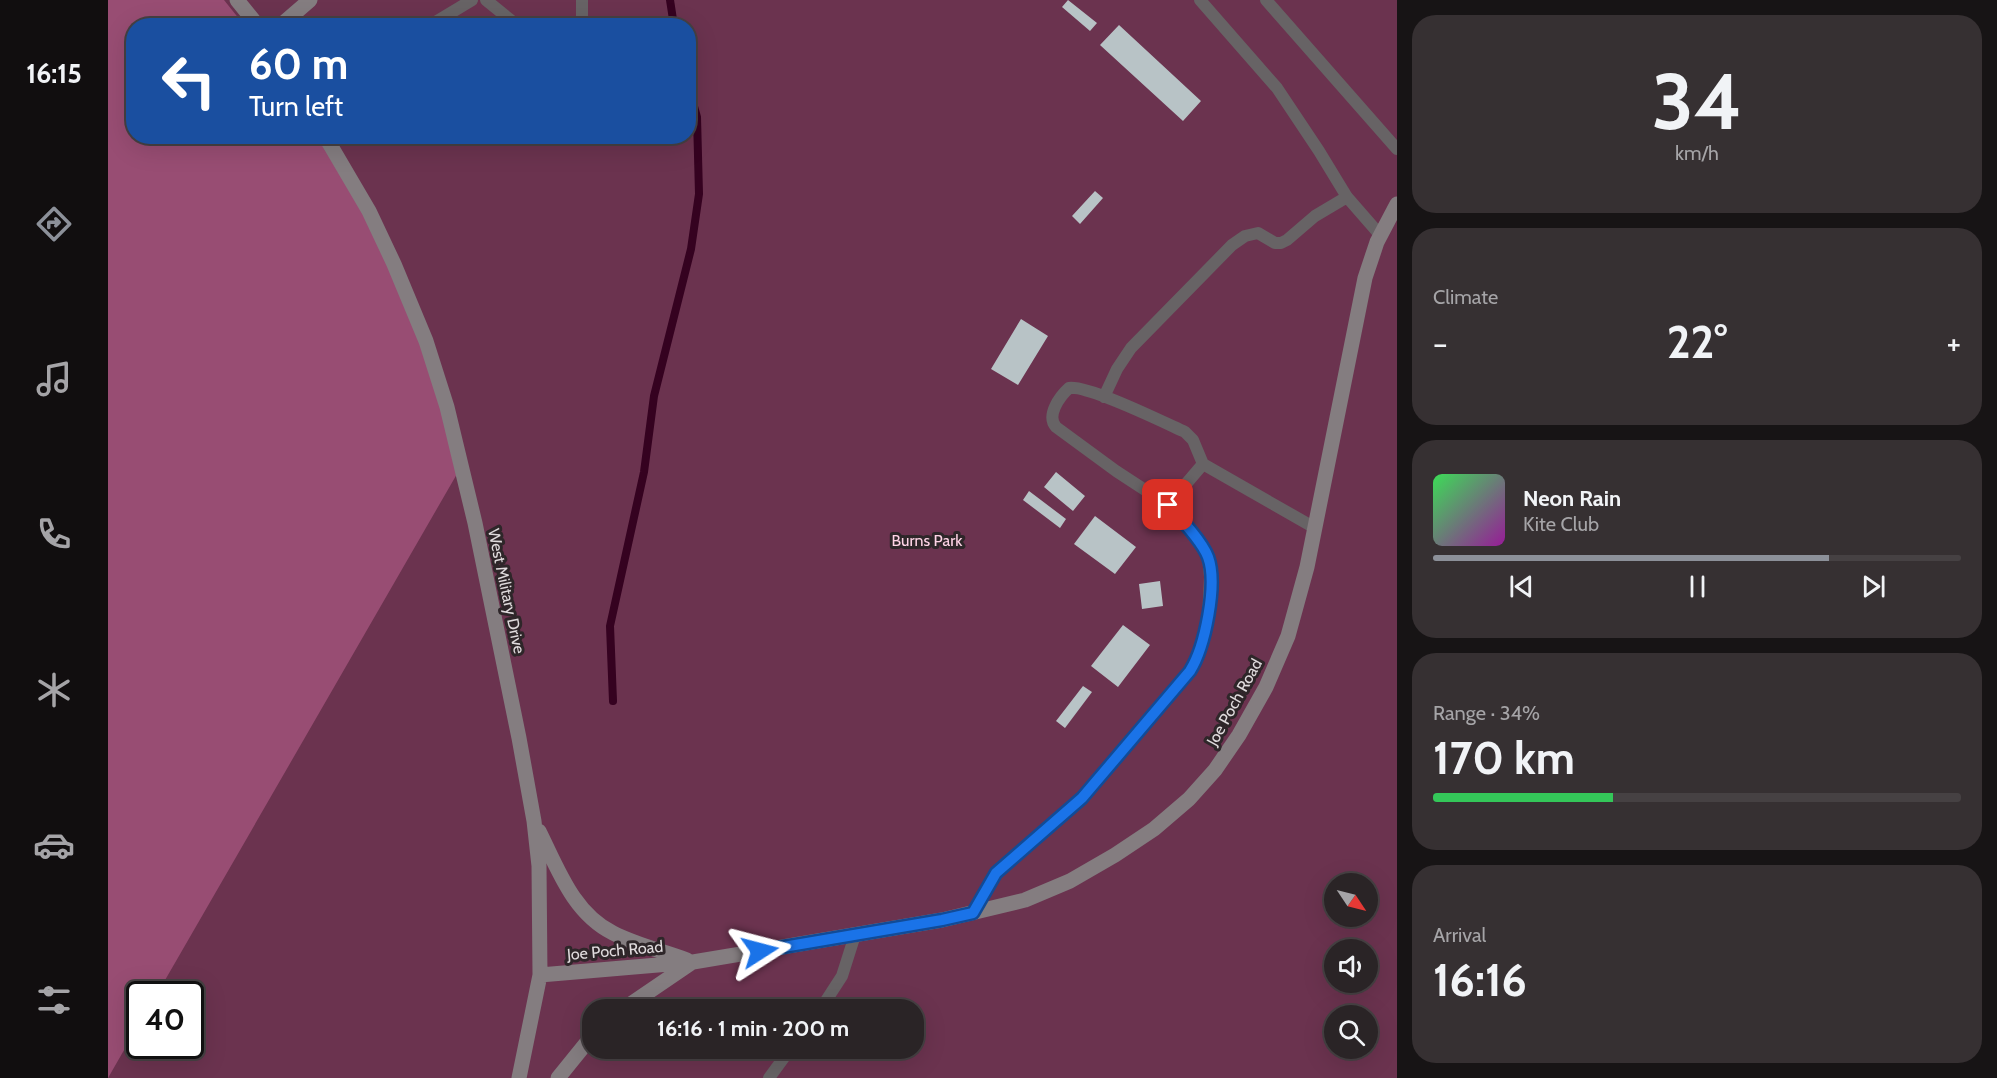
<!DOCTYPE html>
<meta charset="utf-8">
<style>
:root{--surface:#2a2426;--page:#363032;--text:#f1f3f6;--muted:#a5a4a7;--line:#464143;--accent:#8c9099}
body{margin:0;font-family:Cabin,sans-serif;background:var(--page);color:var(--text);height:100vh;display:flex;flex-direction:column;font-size:22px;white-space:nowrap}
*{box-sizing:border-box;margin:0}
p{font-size:20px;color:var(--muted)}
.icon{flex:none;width:33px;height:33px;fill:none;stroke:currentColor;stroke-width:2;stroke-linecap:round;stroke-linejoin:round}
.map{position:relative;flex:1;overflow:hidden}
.side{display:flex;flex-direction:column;gap:15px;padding:15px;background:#171415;width:600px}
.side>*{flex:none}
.guide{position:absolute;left:18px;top:18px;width:570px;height:126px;border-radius:24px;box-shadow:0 6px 24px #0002,0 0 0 2px var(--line);background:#1a4fa0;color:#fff;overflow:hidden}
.needle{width:39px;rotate:125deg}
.controls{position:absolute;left:1216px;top:873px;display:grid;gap:12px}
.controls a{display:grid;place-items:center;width:54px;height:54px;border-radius:50%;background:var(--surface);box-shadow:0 6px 24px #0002,0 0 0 2px var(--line);font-size:30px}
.speed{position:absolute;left:18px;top:981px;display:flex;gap:12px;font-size:30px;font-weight:700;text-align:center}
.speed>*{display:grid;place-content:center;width:78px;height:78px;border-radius:50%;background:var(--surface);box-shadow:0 6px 24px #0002,0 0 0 2px var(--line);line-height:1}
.speed .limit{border:3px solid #111;border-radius:9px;background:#fff;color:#111}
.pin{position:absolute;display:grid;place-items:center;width:51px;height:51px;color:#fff;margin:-26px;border-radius:12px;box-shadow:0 3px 9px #0006}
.me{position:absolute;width:66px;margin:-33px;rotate:81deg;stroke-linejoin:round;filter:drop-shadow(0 0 4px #0008)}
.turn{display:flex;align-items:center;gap:21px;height:126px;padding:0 24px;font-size:27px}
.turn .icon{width:78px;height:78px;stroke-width:2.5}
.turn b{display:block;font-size:42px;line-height:51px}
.big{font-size:45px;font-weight:700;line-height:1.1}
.side .tile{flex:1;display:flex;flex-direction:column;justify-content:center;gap:9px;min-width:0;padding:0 21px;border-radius:24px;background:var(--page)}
.side .dial{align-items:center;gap:0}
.dial b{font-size:78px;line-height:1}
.song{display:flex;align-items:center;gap:18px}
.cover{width:72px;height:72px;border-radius:9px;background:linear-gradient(135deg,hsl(130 70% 55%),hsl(300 70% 35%))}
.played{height:6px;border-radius:3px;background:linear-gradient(90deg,var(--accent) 75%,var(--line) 75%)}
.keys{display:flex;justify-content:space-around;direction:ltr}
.heat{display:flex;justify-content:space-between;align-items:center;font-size:33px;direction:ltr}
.charge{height:9px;border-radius:4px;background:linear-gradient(90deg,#34c759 34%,var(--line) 0)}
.trip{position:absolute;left:474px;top:999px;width:342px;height:60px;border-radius:24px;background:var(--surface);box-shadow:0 6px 24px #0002,0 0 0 2px var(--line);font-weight:700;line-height:60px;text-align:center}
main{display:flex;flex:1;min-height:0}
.dock{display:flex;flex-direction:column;width:108px;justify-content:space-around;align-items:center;background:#110e0f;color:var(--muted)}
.dock .icon{width:42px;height:42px}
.dock .active{color:var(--accent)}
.dock b{font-size:27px;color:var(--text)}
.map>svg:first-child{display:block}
.green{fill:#6b334f;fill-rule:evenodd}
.forest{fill:#984d73}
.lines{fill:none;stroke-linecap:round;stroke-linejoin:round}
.stream{stroke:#350220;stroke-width:8}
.building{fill:#b8c3c6}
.lane{stroke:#676365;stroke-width:12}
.secondary{stroke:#847d80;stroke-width:15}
.route-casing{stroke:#114b97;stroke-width:15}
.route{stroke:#1a73e8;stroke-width:10}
.labels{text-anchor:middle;stroke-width:6;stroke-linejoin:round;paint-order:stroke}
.park-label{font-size:16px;fill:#ffd3e6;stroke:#2e2629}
.street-label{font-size:16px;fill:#e0dbdd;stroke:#2e2629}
</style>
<main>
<nav class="dock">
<b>16:15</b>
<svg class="icon active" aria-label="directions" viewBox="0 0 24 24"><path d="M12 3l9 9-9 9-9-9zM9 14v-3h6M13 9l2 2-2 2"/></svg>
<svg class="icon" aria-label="music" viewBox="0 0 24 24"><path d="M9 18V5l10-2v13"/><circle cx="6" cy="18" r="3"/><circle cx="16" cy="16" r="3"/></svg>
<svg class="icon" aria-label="phone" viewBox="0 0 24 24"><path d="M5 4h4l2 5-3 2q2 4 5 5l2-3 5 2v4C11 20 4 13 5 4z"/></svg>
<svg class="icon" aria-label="climate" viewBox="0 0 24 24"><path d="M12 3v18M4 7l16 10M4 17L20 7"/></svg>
<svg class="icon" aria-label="car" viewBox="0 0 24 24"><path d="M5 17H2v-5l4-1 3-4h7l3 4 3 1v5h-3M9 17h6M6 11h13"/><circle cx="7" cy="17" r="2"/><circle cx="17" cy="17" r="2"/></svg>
<svg class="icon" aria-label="filters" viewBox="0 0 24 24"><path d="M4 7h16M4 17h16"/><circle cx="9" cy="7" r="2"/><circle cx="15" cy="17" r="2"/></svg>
</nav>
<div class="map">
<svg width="1289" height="1078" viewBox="0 0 1289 1078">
<rect width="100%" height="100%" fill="#383033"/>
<path class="green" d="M0,0H1289V1078H0ZM26,26H580V136H26ZM1227,884H1260V916H1227ZM1227,950H1260V982H1227ZM32,994H82V1046H32ZM484,1010H806V1048H484ZM1227,1016H1260V1048H1227Z"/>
<path class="forest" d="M0,0H116L136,25L26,26V136L217,137L286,264L353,467L49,994H32L31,1024L0,1078Z"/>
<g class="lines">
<path class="stream" d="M562,0L566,26
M505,701L502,626L536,472L546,396L583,249L591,194L589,117L580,85"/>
</g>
<path class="building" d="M960,0L989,23L982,31L954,7Z
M1011,25L1093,101L1075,121L992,45Z
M987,191L995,198L972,224L964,216Z
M913,319L940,336L910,385L883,369Z
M948,472L977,496L965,511L936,487Z
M921,491L958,519L952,528L915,500Z
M987,516L1028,547L1007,574L966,544Z
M1052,581L1055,606L1034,609L1031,584Z
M1015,625L1042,645L1010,687L983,666Z
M975,686L984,692L957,728L948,721Z"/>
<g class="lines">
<path class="lane" d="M378,0L410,26
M1092,0L1169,88L1211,151L1239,197L1273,236
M1158,0L1289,149
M321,26L364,0
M474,26V0
M353,136L354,138L356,136
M996,397L1009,369L1023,348L1124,245L1137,236L1150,233L1167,243H1173L1179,240L1207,216L1239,197
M1060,505L1095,464L1207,528
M865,913L888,873L974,798L1082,671L1089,660L1100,618L1102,577L1100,557L1077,522L1060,505L1008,471L948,427C938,416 951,397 961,388C980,385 1055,422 1077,432L1085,440L1095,464
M712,1010L734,976L747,935
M661,1078L683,1048"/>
<path class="secondary" d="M129,0L150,26
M172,26L202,0
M217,136L261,211L286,264L318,341L339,407L367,523L411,738L426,821L431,866L432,975L411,1078
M431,831C450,869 465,913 505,933C528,945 555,951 579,960
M432,975L585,962L834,920L917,900L962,881L1007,855L1046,829L1081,799L1107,770L1131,735L1158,687L1180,636L1199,567L1257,278L1269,242L1289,204
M514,1010L583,963
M450,1078L484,1036"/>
</g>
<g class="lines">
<defs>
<path id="route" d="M652,951L834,920L865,913L888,873L974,798L1082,671C1097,647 1110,584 1100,557C1094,541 1072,518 1060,505"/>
</defs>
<use href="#route" class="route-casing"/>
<use href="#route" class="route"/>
</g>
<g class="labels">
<g class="park-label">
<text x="819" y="546">Burns Park</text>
</g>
<g class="street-label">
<text transform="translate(399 591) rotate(78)" y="6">West Military Drive</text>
<text transform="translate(1126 702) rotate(-61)" y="6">Joe Poch Road</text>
<text transform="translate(507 950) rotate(-5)" y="6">Joe Poch Road</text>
</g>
</g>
</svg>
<div class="controls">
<a><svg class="needle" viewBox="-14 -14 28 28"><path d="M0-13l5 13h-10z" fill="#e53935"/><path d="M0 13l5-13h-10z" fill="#a5a4a7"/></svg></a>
<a><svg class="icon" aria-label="sound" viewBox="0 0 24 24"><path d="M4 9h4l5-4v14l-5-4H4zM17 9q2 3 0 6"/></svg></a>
<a><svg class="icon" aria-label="search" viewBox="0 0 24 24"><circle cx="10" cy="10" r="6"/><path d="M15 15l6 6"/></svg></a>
</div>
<div class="speed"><div class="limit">40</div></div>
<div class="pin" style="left:1060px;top:505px;background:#d93025"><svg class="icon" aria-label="arrive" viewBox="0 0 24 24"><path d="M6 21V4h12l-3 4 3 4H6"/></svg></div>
<svg class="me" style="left:652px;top:951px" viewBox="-20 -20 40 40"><path d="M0-17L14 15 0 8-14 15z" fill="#1a73e8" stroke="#fff" stroke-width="4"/></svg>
<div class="trip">16:16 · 1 min · 200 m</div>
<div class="guide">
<div class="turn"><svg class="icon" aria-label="left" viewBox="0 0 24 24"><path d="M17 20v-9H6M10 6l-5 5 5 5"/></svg><div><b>60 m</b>Turn left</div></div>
</div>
</div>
<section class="side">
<div class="tile dial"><b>34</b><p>km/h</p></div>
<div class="tile"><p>Climate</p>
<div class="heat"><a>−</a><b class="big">22°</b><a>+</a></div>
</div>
<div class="tile">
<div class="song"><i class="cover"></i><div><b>Neon Rain</b><p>Kite Club</p></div></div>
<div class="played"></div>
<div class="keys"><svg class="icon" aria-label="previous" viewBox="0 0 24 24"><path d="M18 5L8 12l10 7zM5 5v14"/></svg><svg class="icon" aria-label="pause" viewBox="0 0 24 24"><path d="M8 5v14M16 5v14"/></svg><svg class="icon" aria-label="next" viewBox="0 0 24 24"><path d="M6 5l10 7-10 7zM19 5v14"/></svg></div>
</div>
<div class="tile"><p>Range · 34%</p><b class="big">170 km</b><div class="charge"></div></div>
<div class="tile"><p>Arrival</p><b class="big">16:16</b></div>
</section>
</main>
